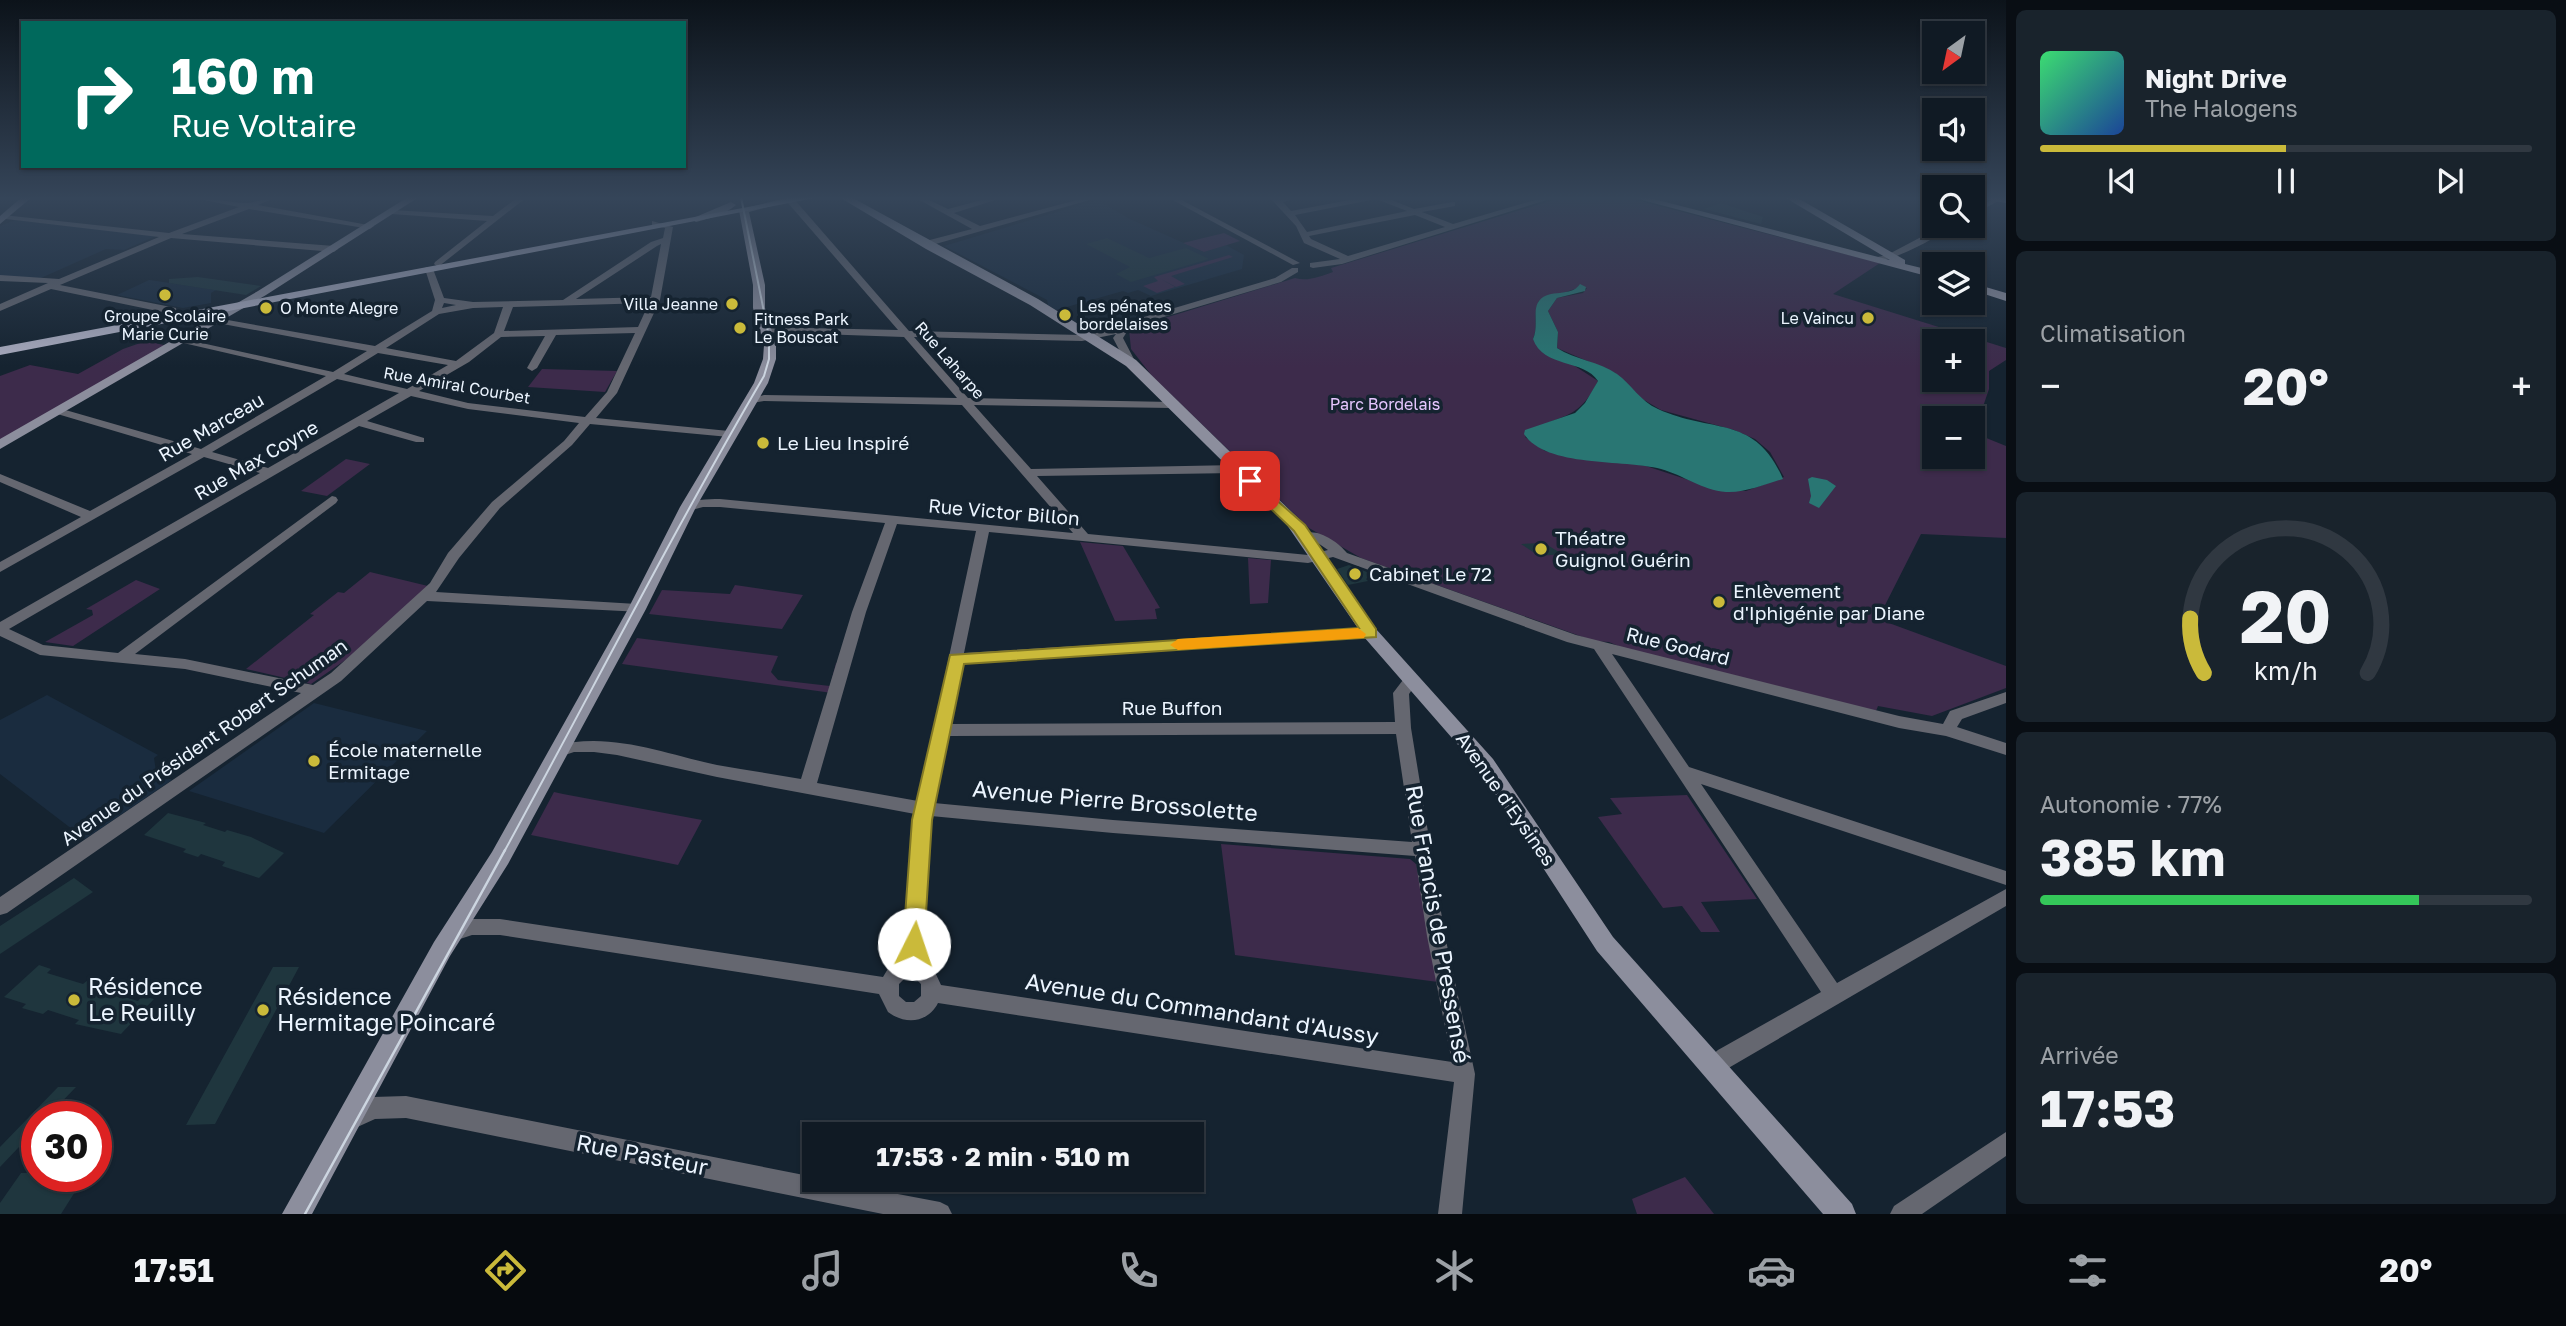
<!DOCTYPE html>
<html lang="fr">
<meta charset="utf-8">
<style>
:root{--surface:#101a24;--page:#19232c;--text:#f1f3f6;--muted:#9ca1a6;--line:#303841;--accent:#caba3a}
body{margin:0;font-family:"Golos Text",sans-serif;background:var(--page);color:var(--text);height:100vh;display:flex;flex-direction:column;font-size:26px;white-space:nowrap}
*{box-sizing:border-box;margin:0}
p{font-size:23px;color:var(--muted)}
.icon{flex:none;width:38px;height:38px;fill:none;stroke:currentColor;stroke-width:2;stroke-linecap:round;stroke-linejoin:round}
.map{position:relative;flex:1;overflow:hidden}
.details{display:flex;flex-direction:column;gap:10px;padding:10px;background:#090e14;width:560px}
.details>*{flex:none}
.top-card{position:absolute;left:21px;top:21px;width:665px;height:147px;border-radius:0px;box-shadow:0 2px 5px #0004,0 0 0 2px var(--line);background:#00695c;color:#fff;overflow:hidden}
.needle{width:46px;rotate:213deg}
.fabs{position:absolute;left:1922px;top:21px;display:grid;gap:14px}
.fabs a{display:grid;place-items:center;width:63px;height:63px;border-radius:0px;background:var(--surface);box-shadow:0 2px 5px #0004,0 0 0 2px var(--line);font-size:35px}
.speed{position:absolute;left:21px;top:1101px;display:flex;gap:14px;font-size:35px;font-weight:700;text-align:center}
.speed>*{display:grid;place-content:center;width:91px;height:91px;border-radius:50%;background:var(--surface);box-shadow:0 2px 5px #0004,0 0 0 2px var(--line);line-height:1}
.speed .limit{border:10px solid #d22;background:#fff;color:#111}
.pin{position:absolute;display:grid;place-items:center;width:60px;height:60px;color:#fff;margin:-30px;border-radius:14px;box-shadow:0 4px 10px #0006}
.me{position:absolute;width:77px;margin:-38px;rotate:4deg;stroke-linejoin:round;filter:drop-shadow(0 0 5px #0008)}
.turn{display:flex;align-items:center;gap:24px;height:147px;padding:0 35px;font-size:32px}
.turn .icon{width:91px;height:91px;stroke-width:2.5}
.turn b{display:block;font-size:49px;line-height:60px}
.big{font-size:52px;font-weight:700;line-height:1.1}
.details .card{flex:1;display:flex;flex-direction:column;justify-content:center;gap:10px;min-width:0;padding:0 24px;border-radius:10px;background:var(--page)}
.details .dial{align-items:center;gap:0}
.dial svg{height:182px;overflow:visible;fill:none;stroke:var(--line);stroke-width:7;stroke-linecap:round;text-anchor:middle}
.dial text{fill:var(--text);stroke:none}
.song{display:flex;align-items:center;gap:21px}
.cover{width:84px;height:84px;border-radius:10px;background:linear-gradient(135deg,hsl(140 70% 55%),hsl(220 70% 35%))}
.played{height:7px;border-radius:4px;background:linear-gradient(90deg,var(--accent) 50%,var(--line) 50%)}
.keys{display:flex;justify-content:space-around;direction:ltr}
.heat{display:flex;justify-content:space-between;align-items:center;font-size:38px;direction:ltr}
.charge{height:10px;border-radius:5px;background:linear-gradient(90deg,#34c759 77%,var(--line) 0)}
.trip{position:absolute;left:802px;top:1122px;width:402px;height:70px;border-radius:0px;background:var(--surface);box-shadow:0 2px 5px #0004,0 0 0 2px var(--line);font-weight:700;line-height:70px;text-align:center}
.dock{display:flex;height:112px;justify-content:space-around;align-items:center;background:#060a0e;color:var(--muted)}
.dock .icon{width:49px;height:49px}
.dock .on{color:var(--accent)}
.dock b{font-size:32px;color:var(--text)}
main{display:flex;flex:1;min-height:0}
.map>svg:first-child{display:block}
.built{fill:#1a2c3f}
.green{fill:#3d2b4b;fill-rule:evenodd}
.water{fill:#297673}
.building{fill:#1f363e}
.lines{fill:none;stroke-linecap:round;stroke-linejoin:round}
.street{fill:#656770;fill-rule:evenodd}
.secondary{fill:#8c8e9d;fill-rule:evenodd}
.primary{fill:#aaacbf;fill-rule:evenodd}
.tram-far1{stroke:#ccd5e0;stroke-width:2}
.tram{stroke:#ccd5e0;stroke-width:2.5}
.route{fill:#caba3a;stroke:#837926;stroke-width:2}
.slow{fill:#f59e0b}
.poi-dot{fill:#caba3a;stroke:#152330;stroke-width:2.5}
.labels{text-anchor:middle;stroke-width:7;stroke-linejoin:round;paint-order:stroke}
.far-poi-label{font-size:16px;fill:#ecf5ff;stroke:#152330;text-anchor:start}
.far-street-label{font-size:16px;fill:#ecf5ff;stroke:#152330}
.far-park-label{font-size:16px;fill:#e5c6fe;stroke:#152330}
.street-label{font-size:19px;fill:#ecf5ff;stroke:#152330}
.poi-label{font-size:19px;fill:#ecf5ff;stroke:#152330;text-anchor:start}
.near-street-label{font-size:23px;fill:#ecf5ff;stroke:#152330}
.near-poi-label{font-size:23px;fill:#ecf5ff;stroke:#152330;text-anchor:start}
</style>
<main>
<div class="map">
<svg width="2006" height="1214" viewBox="0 0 2006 1214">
<rect width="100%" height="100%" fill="#152330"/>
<path class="built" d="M1097,200L1130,219L1204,252L1226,245L1244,255L1242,269L1151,296L1138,290L1128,293L1123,291L1056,310L1048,305L1047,300L944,246Z
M15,220L156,236L124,250L106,249L41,278L0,276V226Z
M149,280H150L216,290L211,293V303L183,308L117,295Z
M47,695L158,755L154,758L156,771L172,780L85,839L0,774V720Z
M314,703L427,731L324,833L189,791Z"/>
<path class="green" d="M1563,197H1624L1880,263L1833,294L2006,348V360L1989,371V389L1974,433L2006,446V538L1921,534L1878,619L2006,666V688L1932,716L1878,706L1876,711L1623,648L1609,642L1594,641L1361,558L1309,528L1152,376L1131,349L1129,329L1295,278C1308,282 1321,276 1333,272L1331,268ZM1578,288H1587L1583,293L1557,298L1548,311L1558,332L1557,348L1615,373L1639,397L1661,410L1734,430L1755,439L1770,452L1784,477L1746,491H1722L1646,466L1545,451L1525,437C1556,411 1576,426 1598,381L1533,339C1539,325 1532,314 1539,301ZM1934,341H1972V380H1934ZM1934,418H1972V457H1934Z
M1224,233L1240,241L1204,252L1183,243Z
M1229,255L1233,257L1171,276L1185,284L1176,287L1161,279L1175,287L1157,293L1143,286L1158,281L1154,277Z
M146,341L168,346L0,441V376L30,365L78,374L123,349Z
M542,369L617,371L605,392L528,387Z
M346,459L370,464L327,496L301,491Z
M1080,542L1123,546L1160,608L1155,609L1157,619L1115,621Z
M1248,558L1271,560L1268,603L1250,604Z
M370,572L428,586L370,643L311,684L246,669L314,615L310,614L338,592L344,593Z
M136,580L160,589L73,646L45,642L93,615L92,610L86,609Z
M735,585L803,595L782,629L649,614L662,590L730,594Z
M637,638L778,656L771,672L778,680L830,686L836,663L842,664L832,693L622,664Z
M554,792L563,794L702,820L678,865L531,835Z
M1687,795L1757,899L1701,902L1720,932H1701L1682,906L1663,908L1598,817L1622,814L1610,798Z
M1221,844L1410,859L1421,868L1438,982L1235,955Z
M1685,1177L1714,1214H1637L1632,1199Z"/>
<path class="water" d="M1580,284L1586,287L1585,291L1557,298L1548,311L1558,332L1557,348C1575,360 1599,361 1617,374C1632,385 1640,401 1658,409C1713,434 1755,414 1783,479C1765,484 1746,493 1726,492C1702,490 1683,475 1661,469C1624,459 1546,468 1524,434L1525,430L1575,413L1585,403L1598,381C1584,359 1543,368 1533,339C1539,326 1532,310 1539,301C1549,288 1571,298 1580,284Z
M1812,477L1827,480L1836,486L1819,508L1809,503L1811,496L1808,479Z"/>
<path class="building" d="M1721,203L1763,217L1761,224L1704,209Z
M1107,238L1149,258L1186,248L1209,259L1131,282L1116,274L1130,267L1086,244Z
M198,277L261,286L246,295L169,283V279Z
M1542,543L1549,546L1562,554L1539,556L1521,544Z
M1349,565L1372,574L1366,579L1368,581L1348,585L1337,569Z
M168,813L206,823L203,825L225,832L227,830L251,837L284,853L259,878L222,866L225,862L201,854L198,857L183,852L186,849L144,835Z
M74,878L93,892L0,954V926Z
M39,965L51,969L47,973L83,984L88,980L105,985L101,990L138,1001L142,996L154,999L121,1034L75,1024L79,1020L48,1010L43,1014L22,1008L26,1004L4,997Z
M273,967H299L215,1124L186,1125Z
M58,1087H76L48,1116H37V1128L0,1167V1147Z
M21,1173H37V1176H85L61,1214H0V1203Z"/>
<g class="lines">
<path class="street" d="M188,197C207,196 225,202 244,203C255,204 265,197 277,197L258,205L374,226L370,229L249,209L182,234L334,246L338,249L334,252L171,238L60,285L176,308L177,315L51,289L0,311V304L48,283L0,281V275L59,279L159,237L6,219H3V215L169,233L239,207Z
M518,197H527L438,267L434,264L435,262L487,221L392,214L388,212L392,210L493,216Z
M914,197H923L948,209L993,197H1005L954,213L980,226L1088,197H1100L925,247L922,246V242L972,229Z
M1167,197H1176L1300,263L1293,265Z
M1269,197H1301L1283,202L1291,211L1365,197H1384L1414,209L1452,202H1455V206L1422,212L1453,224L1545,197H1556L1342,264L1313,268L1310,267V263L1340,259L1304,243L1296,226ZM1376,199L1407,211L1307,232L1295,215ZM1415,215L1445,227L1348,256L1311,239L1309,236Z
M1997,197H2006L1972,215V210Z
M788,199H794L909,331L1082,335L1120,327L1124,323L1275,278L1292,268H1298V272L1281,282L1130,327L1123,338L1136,363L1131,366L1126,363L1113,338L1116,334L1082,341L914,337L968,398L1172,402L1177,405L1172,408L974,405L1031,469L1236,465L1242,469L1236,473L1037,476L1088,534L1308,555L1328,550L1315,541L1300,539L1299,536C1314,525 1337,541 1347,553L1576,635L1899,716L1943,724L1950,711L2006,692V703L1962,719L1957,727L2006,743V755L1946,736L1899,728L1612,654L1689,767L2006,871V885L1701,784L1837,983L2006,889V906L1713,1077L1706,1074L1703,1067L1706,1060L1718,1050L1821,992L1594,649L1567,642L1333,557L1308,563L989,532L964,653L1370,628L1377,633L1370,638L962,664L950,724L1395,722L1393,693L1406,676H1416L1419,680L1409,694L1411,728L1445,936L1475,1074L1462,1214H1438L1454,1082L938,1003C928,1023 905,1025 888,1012L879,994L500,935H472L451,942L444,940L442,934L444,928L472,919H500L883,977L889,967L903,961L915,814L717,777L617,755L594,752H574L559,757L553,755L551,751L553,747C607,730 664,754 717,765C745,770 773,774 801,779L852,612L885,523L720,507H703L688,511L682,507C692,499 707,499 720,499L1073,533L962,405L764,401L746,404V400L764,395L957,398L904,337L760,332V328L763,327L898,330L788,203ZM897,524L976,531L918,801L817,783L866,612ZM1396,734L1412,842L1113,820L934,803L948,736ZM931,816L1113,833L1415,856L1427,936L1452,1062L941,985L934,970L922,963ZM906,977H914L921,984V996L914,1002H906L899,996V984Z
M652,221L673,227L660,300L617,393L596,418L729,431L735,434L729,437L590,424L572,445L500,508L459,558L436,592L637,604L642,606L644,609L642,612L427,601L341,681L7,913L0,915V897L301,693L185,669L40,655L0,636V622L260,473L204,457L0,572V562L81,517L0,482V474L90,511L192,454L54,413V409H62L201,449L326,376L179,342V338L333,372L367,351L191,318L186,315L188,313L375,346L432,311L435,300L425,269L426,267L433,269L444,298L473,302L563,300L651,242L663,238L665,228L652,225ZM661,244L651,297L576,299L657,246ZM444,303L456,305L442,308ZM649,303L638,327L504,331L513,307ZM503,307L494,333L456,361L386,348L439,314L473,308ZM635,333L607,392L585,417L468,403L419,391L469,362L501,337L545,336L527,368L532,371L537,368L556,335ZM378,353L448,365L407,389L344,374ZM337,379L399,393L268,468L212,452ZM411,396L468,409L579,423L564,441L492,502L448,553L430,583L331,673L313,685L185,659L135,654L336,503L338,500L336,497L332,496L118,653L43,645L9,629L359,426L416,442H424V438L367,421Z
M1942,226H1952C1938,237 1884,268 1868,259L1887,255Z
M406,1096L814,1177V1180H824L940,1202L948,1206L952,1214H883L406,1118L375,1119L353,1129L345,1126L342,1118L345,1110L373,1097Z
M2006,1132V1156L1922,1214H1890L1894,1206Z"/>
<path class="secondary" d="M22,197H32L0,224V216Z
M408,197H419L266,295L0,449V439L258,291Z
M789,197H806L749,212L765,285V308L776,345V359L768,383L696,507L646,609L508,864L450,956L312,1214H282L434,942L492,852L628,609L680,507L754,383L763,359L764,345L753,308V285L739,210Z
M839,197H851L1038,299L1136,360L1299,519L1376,629L1493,759L1613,937L1852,1204L1856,1214H1823L1597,951L1479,769L1364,637L1287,525L1126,366L1030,305L926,249Z
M1631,197H1646L1890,260L1784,197H1796L1905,260V264L1934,271V278Z
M1982,197H2006V203L1984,199Z
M731,202L736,205C724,215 711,218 696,222L691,219Z
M1972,283L2006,293V301L1972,290Z"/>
<path class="primary" d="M801,197H820L0,355V347Z"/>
<path class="tram-far1" d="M504,852C591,693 673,532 764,376L769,359V337L741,197"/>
<path class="tram" d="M305,1214L505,850"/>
</g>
<linearGradient id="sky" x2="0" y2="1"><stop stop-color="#0c131a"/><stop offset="0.54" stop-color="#354559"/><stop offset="1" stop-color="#354559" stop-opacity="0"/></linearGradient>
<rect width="2006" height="367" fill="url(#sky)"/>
<path class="route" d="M1250,477L1305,525L1376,629V637L964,664L932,820L924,944L921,951L914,954L906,951L903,944L912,820L950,655L1359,628L1294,531L1245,484L1243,481Z"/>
<path class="slow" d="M1358,628L1366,634L1364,638L1178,650L1170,645L1178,639Z"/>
<g class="poi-dot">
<circle cx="165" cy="295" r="7"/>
<circle cx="732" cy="304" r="7"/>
<circle cx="266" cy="308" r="7"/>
<circle cx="1065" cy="315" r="7"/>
<circle cx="1868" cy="318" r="7"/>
<circle cx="740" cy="328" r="7"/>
<circle cx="763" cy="443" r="7"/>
<circle cx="1541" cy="549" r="7"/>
<circle cx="1355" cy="574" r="7"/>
<circle cx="1719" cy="602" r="7"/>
<circle cx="314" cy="761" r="7"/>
<circle cx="74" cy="1000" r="7"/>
<circle cx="263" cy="1010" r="7"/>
</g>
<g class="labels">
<g class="far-poi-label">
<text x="718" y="310" text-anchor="end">Villa Jeanne</text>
<text x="1079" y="312">Les pénates<tspan x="1079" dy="18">bordelaises</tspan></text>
<text x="280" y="314">O Monte Alegre</text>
<text x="165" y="322" text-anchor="middle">Groupe Scolaire<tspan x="165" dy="18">Marie Curie</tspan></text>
<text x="1854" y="324" text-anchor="end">Le Vaincu</text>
<text x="754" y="325">Fitness Park<tspan x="754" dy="18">Le Bouscat</tspan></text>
</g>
<g class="far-street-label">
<text transform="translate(950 360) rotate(49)" y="6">Rue Laharpe</text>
<text transform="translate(457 385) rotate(10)" y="6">Rue Amiral Courbet</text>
</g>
<g class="far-park-label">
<text x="1385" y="410">Parc Bordelais</text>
</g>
<g class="street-label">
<text transform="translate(211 427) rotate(-30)" y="7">Rue Marceau</text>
<text transform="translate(256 460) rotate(-30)" y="7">Rue Max Coyne</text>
<text transform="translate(1004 512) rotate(5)" y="7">Rue Victor Billon</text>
<text transform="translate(1678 646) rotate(14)" y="7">Rue Godard</text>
<text x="1172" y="715">Rue Buffon</text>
<text transform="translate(204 742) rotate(-35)" y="7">Avenue du Président Robert Schuman</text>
<text transform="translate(1506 799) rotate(55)" y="7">Avenue d'Eysines</text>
</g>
<g class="poi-label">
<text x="777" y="450">Le Lieu Inspiré</text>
<text x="1555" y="545">Théatre<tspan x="1555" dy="22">Guignol Guérin</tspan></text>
<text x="1369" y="581">Cabinet Le 72</text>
<text x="1733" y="598">Enlèvement<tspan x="1733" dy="22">d'Iphigénie par Diane</tspan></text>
<text x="328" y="757">École maternelle<tspan x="328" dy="22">Ermitage</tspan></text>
</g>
<g class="near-street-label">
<text transform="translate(1115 801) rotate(5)" y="8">Avenue Pierre Brossolette</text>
<text transform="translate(1438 924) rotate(80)" y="8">Rue Francis de Pressensé</text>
<text transform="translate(1202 1009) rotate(9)" y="8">Avenue du Commandant d'Aussy</text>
<text transform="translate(642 1155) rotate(11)" y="8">Rue Pasteur</text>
</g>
<g class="near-poi-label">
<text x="88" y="995">Résidence<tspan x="88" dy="26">Le Reuilly</tspan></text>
<text x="277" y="1005">Résidence<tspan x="277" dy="26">Hermitage Poincaré</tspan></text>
</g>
</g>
</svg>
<div class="fabs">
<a><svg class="needle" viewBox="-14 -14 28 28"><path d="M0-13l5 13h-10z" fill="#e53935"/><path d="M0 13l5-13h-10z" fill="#9ca1a6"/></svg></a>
<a><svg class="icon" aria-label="sound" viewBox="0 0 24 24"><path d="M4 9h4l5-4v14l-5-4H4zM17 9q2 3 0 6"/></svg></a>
<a><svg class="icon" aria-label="search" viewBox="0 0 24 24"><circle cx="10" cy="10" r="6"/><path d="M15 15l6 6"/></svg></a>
<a><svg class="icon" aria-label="layers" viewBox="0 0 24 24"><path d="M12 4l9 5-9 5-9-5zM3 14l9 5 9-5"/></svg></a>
<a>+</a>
<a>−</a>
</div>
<div class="speed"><div class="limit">30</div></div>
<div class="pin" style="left:1250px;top:481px;background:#d93025"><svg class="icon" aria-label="arrive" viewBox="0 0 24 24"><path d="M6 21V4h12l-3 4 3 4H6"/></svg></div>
<svg class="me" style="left:914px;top:944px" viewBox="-20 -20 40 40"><circle r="19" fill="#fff"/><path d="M0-13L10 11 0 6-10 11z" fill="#caba3a"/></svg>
<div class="trip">17:53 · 2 min · 510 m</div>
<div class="top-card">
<div class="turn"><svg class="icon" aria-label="right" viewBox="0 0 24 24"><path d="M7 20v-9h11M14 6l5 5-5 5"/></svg><div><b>160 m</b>Rue Voltaire</div></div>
</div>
</div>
<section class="details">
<div class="card">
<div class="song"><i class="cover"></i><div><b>Night Drive</b><p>The Halogens</p></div></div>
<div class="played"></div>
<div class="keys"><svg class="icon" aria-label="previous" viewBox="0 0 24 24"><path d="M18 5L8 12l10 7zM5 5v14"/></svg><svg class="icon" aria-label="pause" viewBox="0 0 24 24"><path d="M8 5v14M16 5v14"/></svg><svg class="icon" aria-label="next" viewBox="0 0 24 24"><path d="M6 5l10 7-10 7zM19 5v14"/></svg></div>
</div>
<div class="card"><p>Climatisation</p>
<div class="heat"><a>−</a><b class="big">20°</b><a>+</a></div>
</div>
<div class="card dial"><svg viewBox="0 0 100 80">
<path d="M14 69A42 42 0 1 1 86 69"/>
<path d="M14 69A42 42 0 0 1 8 45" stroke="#caba3a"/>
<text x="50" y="56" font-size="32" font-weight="700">20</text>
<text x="50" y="72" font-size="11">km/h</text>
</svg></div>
<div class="card"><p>Autonomie · 77%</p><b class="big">385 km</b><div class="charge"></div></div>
<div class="card"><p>Arrivée</p><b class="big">17:53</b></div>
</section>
</main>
<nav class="dock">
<b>17:51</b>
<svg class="icon on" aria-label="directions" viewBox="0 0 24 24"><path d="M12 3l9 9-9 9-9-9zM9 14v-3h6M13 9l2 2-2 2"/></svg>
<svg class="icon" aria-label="music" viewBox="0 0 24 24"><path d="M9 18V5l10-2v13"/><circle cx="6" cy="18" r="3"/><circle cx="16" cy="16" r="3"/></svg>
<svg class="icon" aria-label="phone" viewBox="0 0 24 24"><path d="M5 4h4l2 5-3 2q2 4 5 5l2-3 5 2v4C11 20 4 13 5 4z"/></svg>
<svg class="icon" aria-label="climate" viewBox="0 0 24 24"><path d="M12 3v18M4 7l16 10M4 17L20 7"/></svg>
<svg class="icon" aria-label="car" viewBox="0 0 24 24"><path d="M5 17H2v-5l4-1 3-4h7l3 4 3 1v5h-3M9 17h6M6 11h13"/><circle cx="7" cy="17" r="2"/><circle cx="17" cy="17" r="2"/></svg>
<svg class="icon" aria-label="filters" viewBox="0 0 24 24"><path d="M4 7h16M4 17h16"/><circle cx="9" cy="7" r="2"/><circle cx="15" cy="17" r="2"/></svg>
<b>20°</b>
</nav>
